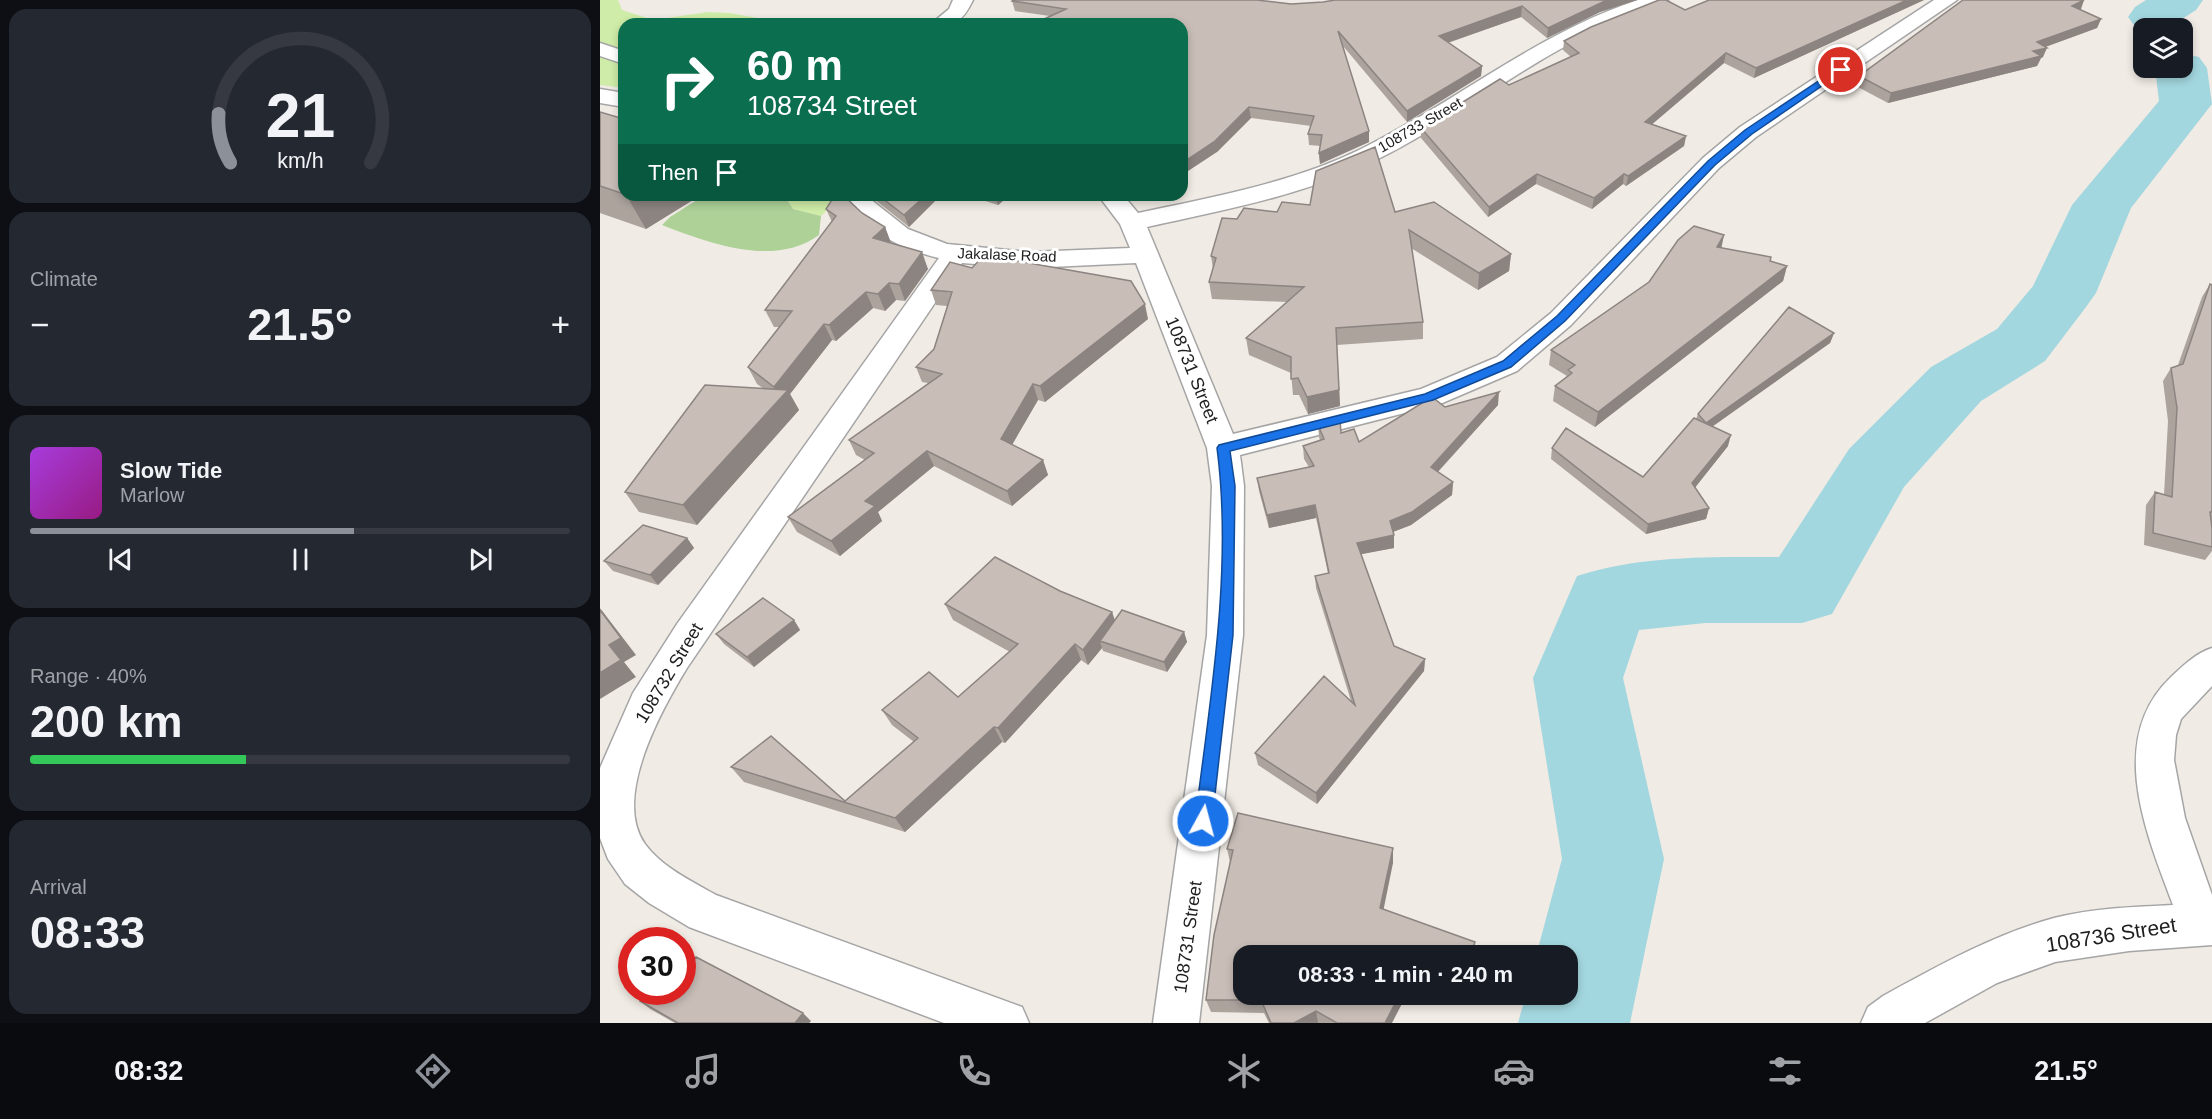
<!DOCTYPE html>
<meta charset="utf-8">
<style>
:root{--surface:#171b24;--page:#242831;--text:#f1f3f6;--muted:#9ea1a6;--line:#363941;--accent:#8c9099}
body{margin:0;font-family:Arial,sans-serif;background:var(--page);color:var(--text);height:100vh;display:flex;flex-direction:column;font-size:22px;white-space:nowrap}
*{box-sizing:border-box;margin:0}
p{font-size:20px;color:var(--muted)}
.icon{flex:none;width:33px;height:33px;fill:none;stroke:currentColor;stroke-width:2;stroke-linecap:round;stroke-linejoin:round}
.map{position:relative;flex:1;overflow:hidden}
.side{display:flex;flex-direction:column;gap:9px;padding:9px;background:#0d0f14;width:600px}
.side>*{flex:none}
.hud{position:absolute;left:18px;top:18px;width:570px;height:183px;border-radius:18px;box-shadow:0 3px 9px #0003;background:#0b6e4f;color:#fff;overflow:hidden}
.fabs{position:absolute;left:1533px;top:18px;display:grid;gap:12px}
.fabs a{display:grid;place-items:center;width:60px;height:60px;border-radius:12px;background:var(--surface);box-shadow:0 3px 9px #0003;font-size:30px}
.speed{position:absolute;left:18px;top:927px;display:flex;gap:12px;font-size:30px;font-weight:700;text-align:center}
.speed>*{display:grid;place-content:center;width:78px;height:78px;border-radius:50%;background:var(--surface);box-shadow:0 3px 9px #0003;line-height:1}
.speed .limit{border:9px solid #d22;background:#fff;color:#111}
.pin{position:absolute;display:grid;place-items:center;width:51px;height:51px;color:#fff;margin:-26px;border:3px solid #fff;border-radius:50%;box-shadow:0 2px 6px #0007}
.me{position:absolute;width:66px;margin:-33px;rotate:7deg;stroke-linejoin:round;filter:drop-shadow(0 0 4px #0008)}
.turn{display:flex;align-items:center;gap:21px;height:126px;padding:0 30px;font-size:27px}
.turn .icon{width:78px;height:78px;stroke-width:2.5}
.turn b{display:block;font-size:42px;line-height:51px}
.then{display:flex;align-items:center;height:57px;padding:0 30px;background:#0003;gap:12px;font-size:22px}
.big{font-size:45px;font-weight:700;line-height:1.1}
.side .card{flex:1;display:flex;flex-direction:column;justify-content:center;gap:9px;min-width:0;padding:0 21px;border-radius:18px;background:var(--page)}
.side .dial{align-items:center;gap:0}
.dial svg{height:156px;overflow:visible;fill:none;stroke:var(--line);stroke-width:7;stroke-linecap:round;text-anchor:middle}
.dial text{fill:var(--text);stroke:none}
.song{display:flex;align-items:center;gap:18px}
.cover{width:72px;height:72px;border-radius:9px;background:linear-gradient(135deg,hsl(280 70% 55%),hsl(310 70% 35%))}
.played{height:6px;border-radius:3px;background:linear-gradient(90deg,var(--accent) 60%,var(--line) 60%)}
.keys{display:flex;justify-content:space-around;direction:ltr}
.heat{display:flex;justify-content:space-between;align-items:center;font-size:33px;direction:ltr}
.charge{height:9px;border-radius:4px;background:linear-gradient(90deg,#34c759 40%,var(--line) 0)}
.trip{position:absolute;left:633px;top:945px;width:345px;height:60px;border-radius:18px;background:var(--surface);box-shadow:0 3px 9px #0003;font-weight:700;line-height:60px;text-align:center}
.dock{display:flex;height:96px;justify-content:space-around;align-items:center;background:#090b0e;color:var(--muted)}
.dock .icon{width:42px;height:42px}
.dock .current{color:var(--accent)}
.dock b{font-size:27px;color:var(--text)}
main{display:flex;flex:1;min-height:0}
.map>svg:first-child{display:block}
.grass{fill:#cfeca8}
.forest{fill:#add197}
.lines{fill:none;stroke-linecap:round;stroke-linejoin:round}
.river{fill:#a3d7df;fill-rule:evenodd}
.street-casing{stroke:#a5a5a5;stroke-width:3}
.street{fill:#fff;fill-rule:evenodd}
.wall{fill:#aca39d}
.shaded-wall{fill:#8c8480}
.building{fill:#c8bdb7;stroke:#8c8480;stroke-width:1.5}
.route{fill:#1a73e8;stroke:#114b97;stroke-width:1.5}
.labels{text-anchor:middle;stroke-width:6;stroke-linejoin:round;paint-order:stroke}
.far-street-label{font-size:15px;fill:#1e1e1e;stroke:#fff}
.street-label{font-size:18px;fill:#1e1e1e;stroke:#fff}
.near-street-label{font-size:21px;fill:#1e1e1e;stroke:#fff}
</style>
<main>
<section class="side">
<div class="card dial"><svg viewBox="0 0 100 80">
<path d="M14 69A42 42 0 1 1 86 69"/>
<path d="M14 69A42 42 0 0 1 8 44" stroke="#8c9099"/>
<text x="50" y="56" font-size="32" font-weight="700">21</text>
<text x="50" y="72" font-size="11">km/h</text>
</svg></div>
<div class="card"><p>Climate</p>
<div class="heat"><a>−</a><b class="big">21.5°</b><a>+</a></div>
</div>
<div class="card">
<div class="song"><i class="cover"></i><div><b>Slow Tide</b><p>Marlow</p></div></div>
<div class="played"></div>
<div class="keys"><svg class="icon" aria-label="previous" viewBox="0 0 24 24"><path d="M18 5L8 12l10 7zM5 5v14"/></svg><svg class="icon" aria-label="pause" viewBox="0 0 24 24"><path d="M8 5v14M16 5v14"/></svg><svg class="icon" aria-label="next" viewBox="0 0 24 24"><path d="M6 5l10 7-10 7zM19 5v14"/></svg></div>
</div>
<div class="card"><p>Range · 40%</p><b class="big">200 km</b><div class="charge"></div></div>
<div class="card"><p>Arrival</p><b class="big">08:33</b></div>
</section>
<div class="map">
<svg width="1612" height="1023" viewBox="0 0 1612 1023">
<rect width="100%" height="100%" fill="#f0ebe4"/>
<path class="grass" d="M0,0H18L22,10L53,20L108,12L129,13L192,24H24V88L0,85Z
M184,195H233L238,200L221,216L193,209Z"/>
<path class="forest" d="M105,195H184L193,209L221,216L219,235C174,268 109,243 62,225L70,217Z"/>
<g class="lines">
<path class="river" d="M1546,0H1603L1596,10L1579,21L1584,28L1582,30L1544,28V39L1528,17L1535,7Z
M1582,53L1599,57L1607,68L1612,104L1531,208L1496,293L1486,307L1445,361L1381,401L1304,487L1232,614L1202,623H1105L1039,630L1023,678L1064,859L1030,1023H918L926,994H968V956H936L962,859L933,678L977,576C1041,555 1112,557 1179,557L1249,449L1331,367L1397,329L1433,286L1472,205L1559,101L1555,68H1582Z"/>
<defs>
<path id="street" d="M353,0H373C361,24 356,24 331,24L349,9Z
M1038,0H1068L1065,4C1039,13 1013,22 989,34C915,70 851,123 778,159C706,195 624,210 547,227L633,434L821,389L897,357L951,313L1103,158L1140,127L1334,0H1357L1156,137L1119,168L971,325L917,371L840,404L640,455L644,486L643,635L599,1023H553L607,635L612,486L607,448L536,263L429,268L362,263L87,668C62,709 12,798 45,844C62,867 91,881 116,895L422,1007L429,1023H344L89,927L49,903L25,884L8,859L0,838V768L33,693L77,624L339,258C300,249 262,229 239,195H265L308,229L347,244L429,252L530,248L520,224L498,195H523L538,213C613,197 692,183 761,149C856,102 937,33 1038,0Z
M0,43L24,51V64L0,56Z
M0,89L24,93V107L0,103Z
M1612,648V686L1581,719L1576,735L1574,760L1585,818L1612,895V945L1529,951L1455,962L1397,983L1325,1023H1261L1268,1007L1283,996C1338,966 1393,935 1454,918C1492,908 1534,907 1573,905C1546,833 1506,739 1571,677C1584,665 1596,653 1612,648Z"/>
</defs>
<use href="#street" class="street-casing"/>
<use href="#street" class="street"/>
</g>
<path class="wall" d="M1037,0L1000,12L947,38L921,17L848,43L882,66L881,76L807,122L743,46L769,142L720,164L719,153L721,146L709,145L708,134L711,126L651,118L617,152L450,16L415,11L412,1L691,4Z
M1324,0L1154,78L1124,63L1052,124L1086,136L1084,146L1026,186L1023,184L992,209L936,184L888,217L821,138V128L909,85L971,57L963,50L964,41L1085,10Z
M1484,0L1480,9L1501,19L1497,28L1445,47L1443,57L1441,58L1437,66L1288,103L1256,86L1259,76Z
M0,112L24,119V195H101L46,229L0,213Z
M269,195H341L309,227Z
M366,195H410L398,205Z
M710,205L795,212L911,254L909,271L878,290L811,248L823,322V339L737,345L740,406L708,414L699,395H693L691,373L649,355L646,338L687,302L612,299L609,282L613,269L611,256L637,219Z
M226,209L262,213L285,227L291,243L328,269L305,301L296,300L285,311L273,308L236,341L232,340L190,394L199,410L97,525L39,512L25,492L164,389L157,384L148,367L179,327H174L165,310L232,222Z
M1121,248L1187,266L1183,281L995,427L953,401L955,386L967,376L949,365L951,350L1049,282Z
M1610,284L1612,285V551L1605,560L1544,545L1546,505L1555,492L1564,495L1568,421L1563,381L1571,368L1578,365L1602,297Z
M331,290L548,319L445,402L438,400L412,445L443,460L448,475L412,506L334,466L278,512L282,521L240,556L197,532L188,517L265,460L256,455L249,440L328,383L322,382L316,367L334,349L347,306L336,305Z
M1234,333L1230,343L1112,427L1128,446L1095,487L1109,508L1106,519L1046,534L951,459L952,448L1043,477L1096,419L1098,414Z
M898,405L838,472L853,482L852,495L811,525L793,532L794,535V548L761,554L794,646L825,659L824,671L717,804L658,765L655,753L751,701L716,588L715,576L728,573L716,518L669,528L659,491L657,478L709,467L704,459L703,446L720,440L719,437L718,425L741,433L759,442L845,407Z
M87,538L94,548L58,585L13,571L4,561Z
M460,591L512,612L515,620L584,632L587,642L567,672L503,651L502,648L488,665L481,660L405,743L402,742L305,832L144,782L131,767L245,801L314,742L292,725L282,710L358,697L410,652L353,620L345,604Z
M194,620L200,630L154,667L124,644L116,634Z
M793,848V863L644,956L792,1023H669L664,1013L611,1012L606,1000L630,862L627,849Z
M844,994H861L859,1000Z
M40,1001L211,1021L209,1023H75L50,1009Z"/>
<path class="shaded-wall" d="M1007,0H1037L1000,12L947,38L948,28Z
M1307,0H1324L1154,78L1156,68Z
M1484,0L1481,9L1468,15L1472,6Z
M922,6L921,17L838,46L839,36Z
M1501,19L1497,28L1437,50L1447,48L1443,57L1441,58L1437,66L1288,103L1291,93Z
M1126,53L1124,63L1043,132L1045,122Z
M882,66L881,76L807,122V111Z
M649,107L651,118L617,152L582,175V163Z
M769,131V142L720,164L719,153Z
M1086,136L1084,146L1026,186L1028,176Z
M937,174L936,184L888,217L889,207Z
M1024,174L1023,184L992,209L994,198Z
M26,195H101L46,229Z
M326,195H341L309,227L304,215Z
M395,195H410L398,205Z
M285,227L291,243L273,238Z
M1124,235L1121,250L1117,247Z
M322,252L328,269L305,301L299,284Z
M911,254L909,271L878,290L879,273Z
M1187,266L1183,281L995,427L998,412Z
M289,283L296,300L285,311L278,294Z
M266,292L273,308L236,341L229,325Z
M545,304L548,319L445,402L440,386Z
M224,324L232,340L190,394L199,410L97,525L83,505L180,399L174,387Z
M736,328L740,406L708,414L707,397Z
M1234,333L1230,343L1103,433L1106,423Z
M433,384L438,400L406,455L401,439Z
M899,392L898,405L831,479V467Z
M1131,435L1128,446L1090,494L1092,483Z
M327,451L334,466L278,512L282,521L240,556L231,541L265,501Z
M443,460L448,475L412,506L407,491Z
M853,482L852,495L811,525L790,533V521Z
M715,505L716,518L669,528L667,515Z
M1109,508L1106,519L1046,534L1048,524Z
M794,535V548L757,555V543Z
M87,538L94,548L58,585L50,575Z
M0,608L36,655L24,662L36,677L0,699V673L9,645Z
M512,612L517,628L500,641L502,648L488,665L483,650Z
M194,620L200,630L154,667L147,657Z
M584,632L587,642L567,672L564,662Z
M475,644L481,660L405,743L398,728Z
M825,659L824,671L717,804L716,793Z
M394,727L402,742L305,832L295,818Z
M793,848V863L781,922L780,908Z
M875,942L873,956H870Z
M800,994H807L792,1023H785Z
M716,1011L718,1023H694Z
M203,1013L211,1021L209,1023H195Z"/>
<path class="building" d="M413,0H657L691,4L723,2L735,0H1007L948,28L922,6L839,36L882,66L807,111L738,31L769,131L719,153L722,135L708,134L714,116L649,107L615,141L582,163V24H433L466,9L412,1Z
M1059,0H1066L1085,10L1109,0H1307L1156,68L1126,53L1045,122L1086,136L1028,176L1024,174L994,198L937,174L889,207L821,128L900,79L909,85L979,53L964,41L991,27Z
M1363,0H1484L1472,6L1501,19L1437,42L1447,48L1433,51L1441,56L1291,93L1259,76Z
M0,112L24,119V194L0,186Z
M775,147L795,212L834,202L911,254L879,273L809,230L823,322L736,328L739,390L707,397L698,378L691,379V357L646,338L704,287L609,282L616,258L611,256L622,218L637,219L644,208L677,212L682,202L710,205L716,171Z
M235,195H243L262,213L285,227L273,238L322,252L299,284L289,283L278,294L266,292L229,325L224,324L174,387L148,367L192,311L165,310L236,216L226,209Z
M278,195H326L304,215Z
M1094,226L1124,235L1117,247L1171,257L1170,261L1187,266L998,412L955,386L972,373L968,370L975,365L951,350L1049,282L1078,240Z
M384,255L531,281L545,304L440,386L433,384L401,439L443,460L407,491L327,451L265,501L275,506L231,541L188,517L274,453L249,440L342,374L316,367L334,349L352,292L331,290L350,262L372,268Z
M1610,284L1612,285V512H1610L1612,528V547L1553,533L1555,492L1572,497L1577,408L1571,368L1583,364Z
M1189,307L1234,333L1106,423L1098,414Z
M105,385L188,390L83,505L25,492Z
M899,392L831,467L853,482L812,512L790,521L794,535L757,543L794,646L825,659L716,793L655,753L724,676L755,705L715,576L729,573L715,505L667,515L657,478L714,466L703,446L724,439L718,425L740,419L741,433L754,429L759,442L832,397L845,407Z
M1094,418L1131,435L1092,483L1109,508L1048,524L952,448L966,428L1043,477Z
M43,525L87,538L50,575L4,561Z
M395,557L460,591L512,612L483,650L475,644L398,728L394,727L295,818L131,767L171,736L245,801L318,738L282,710L329,672L358,697L418,644L345,604Z
M163,598L194,620L147,657L116,634Z
M0,610L21,638L9,645L21,660L0,673Z
M522,610L584,632L564,662L500,641Z
M638,813L793,848L780,908L875,942L870,956H644V994H800L785,1023H737L716,1011L694,1023H671L661,1000H606L614,935L633,850L627,849Z
M96,957L203,1013L195,1023H78L40,1001L48,992H82V974Z"/>
<path class="route" d="M1238,68L1245,70L1152,134L1115,165L965,321L911,367L833,400L630,451L635,486L633,635L612,821L609,826L603,829L597,826L595,821C610,701 633,569 617,448L619,445L825,394L903,361L957,316L1108,161L1145,130Z"/>
<g class="labels">
<g class="far-street-label">
<text transform="translate(820 125) rotate(-30)" y="5">108733 Street</text>
<text transform="translate(407 255) rotate(2)" y="5">Jakalase Road</text>
</g>
<g class="street-label">
<text transform="translate(592 370) rotate(68)" y="6">108731 Street</text>
<text transform="translate(69 673) rotate(-59)" y="6">108732 Street</text>
<text transform="translate(588 937) rotate(-82)" y="6">108731 Street</text>
</g>
<g class="near-street-label">
<text transform="translate(1511 935) rotate(-9)" y="7">108736 Street</text>
</g>
</g>
</svg>
<div class="fabs">
<a><svg class="icon" aria-label="layers" viewBox="0 0 24 24"><path d="M12 4l9 5-9 5-9-5zM3 14l9 5 9-5"/></svg></a>
</div>
<div class="speed"><div class="limit">30</div></div>
<div class="pin" style="left:1241px;top:70px;background:#d93025"><svg class="icon" aria-label="arrive" viewBox="0 0 24 24"><path d="M6 21V4h12l-3 4 3 4H6"/></svg></div>
<svg class="me" style="left:603px;top:821px" viewBox="-20 -20 40 40"><circle r="17" fill="#1a73e8" stroke="#fff" stroke-width="3"/><path d="M0-11L8 9 0 5-8 9z" fill="#fff"/></svg>
<div class="trip">08:33 · 1 min · 240 m</div>
<div class="hud">
<div class="turn"><svg class="icon" aria-label="right" viewBox="0 0 24 24"><path d="M7 20v-9h11M14 6l5 5-5 5"/></svg><div><b>60 m</b>108734 Street</div></div>
<div class="then">Then<svg class="icon" aria-label="arrive" viewBox="0 0 24 24"><path d="M6 21V4h12l-3 4 3 4H6"/></svg></div>
</div>
</div>
</main>
<nav class="dock">
<b>08:32</b>
<svg class="icon current" aria-label="directions" viewBox="0 0 24 24"><path d="M12 3l9 9-9 9-9-9zM9 14v-3h6M13 9l2 2-2 2"/></svg>
<svg class="icon" aria-label="music" viewBox="0 0 24 24"><path d="M9 18V5l10-2v13"/><circle cx="6" cy="18" r="3"/><circle cx="16" cy="16" r="3"/></svg>
<svg class="icon" aria-label="phone" viewBox="0 0 24 24"><path d="M5 4h4l2 5-3 2q2 4 5 5l2-3 5 2v4C11 20 4 13 5 4z"/></svg>
<svg class="icon" aria-label="climate" viewBox="0 0 24 24"><path d="M12 3v18M4 7l16 10M4 17L20 7"/></svg>
<svg class="icon" aria-label="car" viewBox="0 0 24 24"><path d="M5 17H2v-5l4-1 3-4h7l3 4 3 1v5h-3M9 17h6M6 11h13"/><circle cx="7" cy="17" r="2"/><circle cx="17" cy="17" r="2"/></svg>
<svg class="icon" aria-label="filters" viewBox="0 0 24 24"><path d="M4 7h16M4 17h16"/><circle cx="9" cy="7" r="2"/><circle cx="15" cy="17" r="2"/></svg>
<b>21.5°</b>
</nav>
